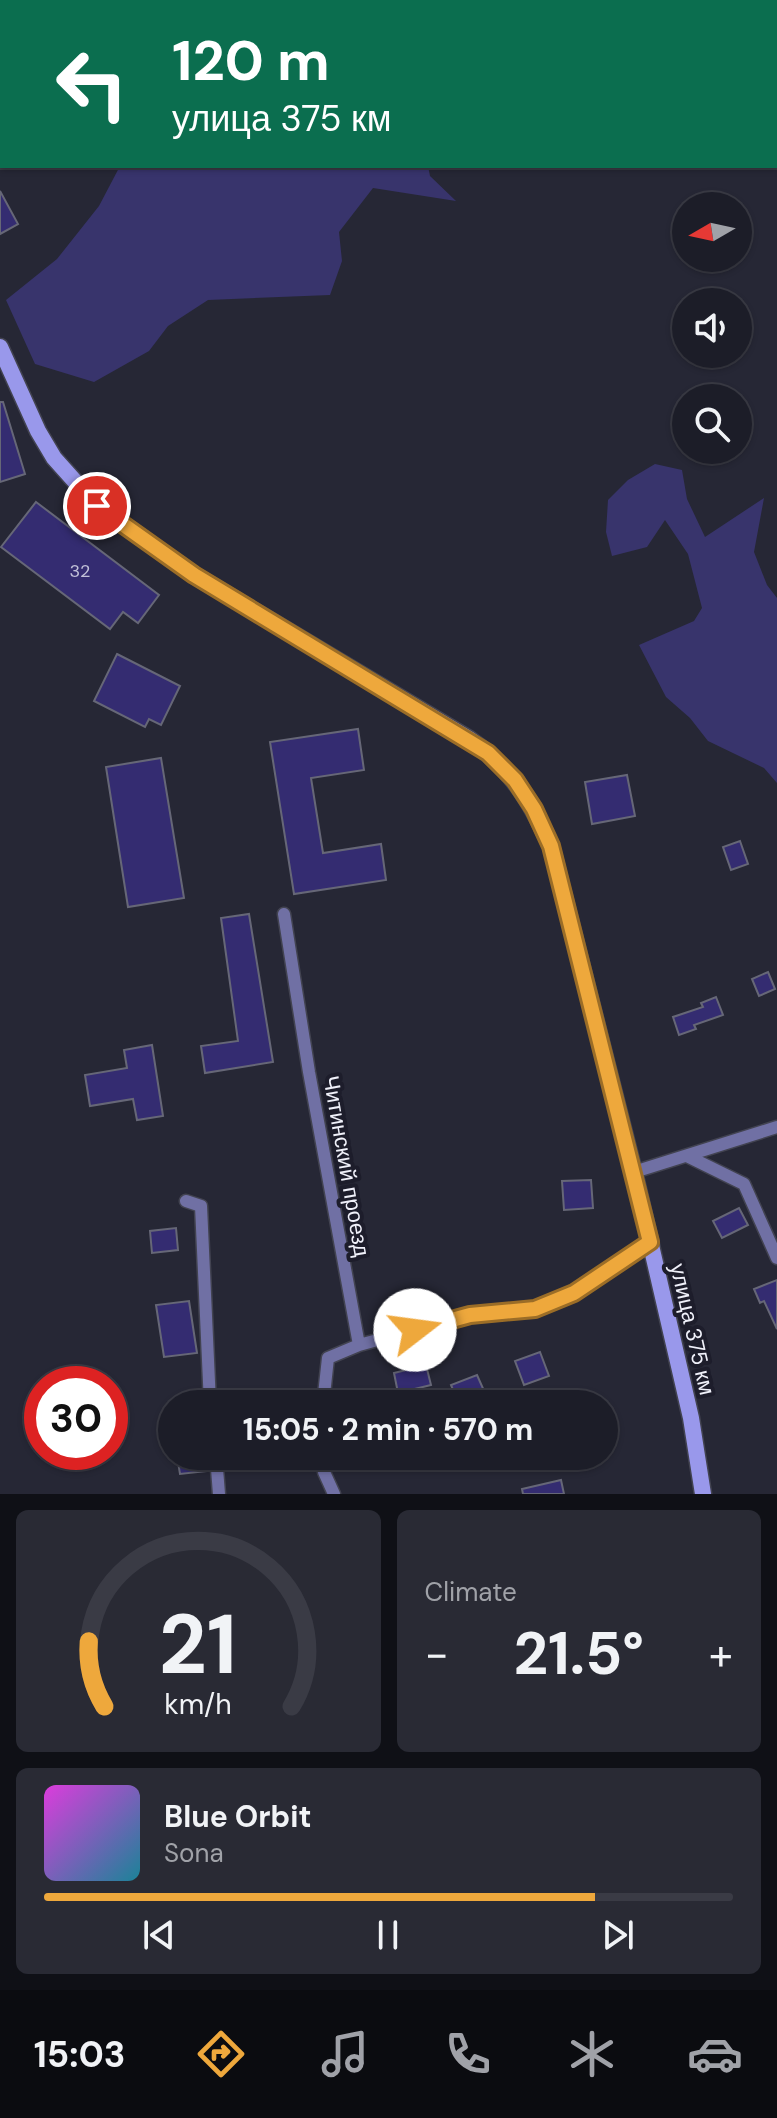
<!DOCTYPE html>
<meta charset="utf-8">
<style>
:root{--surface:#1c1d28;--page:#292a34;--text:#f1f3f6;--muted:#a0a2a8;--line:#3a3b45;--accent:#eea83c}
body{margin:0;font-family:"DM Sans",sans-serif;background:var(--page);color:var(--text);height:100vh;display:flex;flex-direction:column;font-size:30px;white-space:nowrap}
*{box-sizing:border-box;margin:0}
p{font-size:26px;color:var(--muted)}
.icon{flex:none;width:44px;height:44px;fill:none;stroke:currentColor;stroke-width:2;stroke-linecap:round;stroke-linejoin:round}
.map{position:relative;height:1494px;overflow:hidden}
.drawer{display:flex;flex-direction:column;gap:16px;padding:16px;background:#0f1016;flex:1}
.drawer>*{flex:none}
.hud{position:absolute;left:0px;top:0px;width:778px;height:168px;box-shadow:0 2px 6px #0004,0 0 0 2px var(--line);background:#0b6e4f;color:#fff;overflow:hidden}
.needle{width:52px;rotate:261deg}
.fabs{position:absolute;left:672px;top:192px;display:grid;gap:16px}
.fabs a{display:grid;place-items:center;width:80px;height:80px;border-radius:50%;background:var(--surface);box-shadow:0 2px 6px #0004,0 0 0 2px var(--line);font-size:40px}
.speed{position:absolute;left:24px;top:1366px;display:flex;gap:16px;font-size:40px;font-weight:700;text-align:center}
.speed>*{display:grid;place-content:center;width:104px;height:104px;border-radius:50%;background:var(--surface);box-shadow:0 2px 6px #0004,0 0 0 2px var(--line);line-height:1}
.speed .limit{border:12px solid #d22;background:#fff;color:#111}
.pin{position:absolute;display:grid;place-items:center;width:68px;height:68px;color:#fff;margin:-34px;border:4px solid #fff;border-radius:50%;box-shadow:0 2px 8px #0007}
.me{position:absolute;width:88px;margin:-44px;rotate:75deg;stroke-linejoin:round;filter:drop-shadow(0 0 6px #0008)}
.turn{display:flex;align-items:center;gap:28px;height:168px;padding:0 40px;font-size:36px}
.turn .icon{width:104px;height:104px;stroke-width:2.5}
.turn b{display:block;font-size:56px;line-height:68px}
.big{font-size:60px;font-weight:700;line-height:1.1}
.drawer .widget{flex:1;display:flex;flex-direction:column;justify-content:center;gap:12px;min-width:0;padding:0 28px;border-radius:12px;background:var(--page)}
.drawer .dial{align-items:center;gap:0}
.dial svg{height:208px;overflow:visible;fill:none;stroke:var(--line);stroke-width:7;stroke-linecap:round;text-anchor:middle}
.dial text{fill:var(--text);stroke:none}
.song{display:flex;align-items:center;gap:24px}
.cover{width:96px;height:96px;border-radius:12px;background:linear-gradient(135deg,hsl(300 70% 55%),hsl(190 70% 35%))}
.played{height:8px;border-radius:4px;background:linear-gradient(90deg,var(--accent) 80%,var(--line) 80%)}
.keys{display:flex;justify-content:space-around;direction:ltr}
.heat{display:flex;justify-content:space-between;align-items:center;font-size:44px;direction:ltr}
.drawer .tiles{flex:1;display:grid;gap:16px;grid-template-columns:1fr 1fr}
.widget:last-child{grid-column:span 2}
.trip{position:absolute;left:158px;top:1390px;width:460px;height:80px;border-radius:40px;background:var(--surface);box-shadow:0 2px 6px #0004,0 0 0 2px var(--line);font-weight:700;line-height:80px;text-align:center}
.dock{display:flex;height:128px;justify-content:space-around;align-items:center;background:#0b0c10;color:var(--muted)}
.dock .icon{width:56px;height:56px}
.dock .active{color:var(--accent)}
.dock b{font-size:36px;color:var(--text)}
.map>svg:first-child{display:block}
.green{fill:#38346c}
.building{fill:#342c71;stroke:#666777;stroke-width:2}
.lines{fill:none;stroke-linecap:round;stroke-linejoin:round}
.street-casing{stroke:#424351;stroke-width:15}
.secondary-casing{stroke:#424351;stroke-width:19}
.street{stroke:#7070a4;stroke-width:12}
.secondary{stroke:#9998eb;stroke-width:16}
.route-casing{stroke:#9b6d27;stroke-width:20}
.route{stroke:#eea83c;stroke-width:14}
.labels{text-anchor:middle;stroke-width:8;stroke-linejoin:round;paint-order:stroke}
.number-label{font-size:18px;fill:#c1c0d8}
.street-label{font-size:22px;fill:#f0f1fa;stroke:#1d1d2b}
</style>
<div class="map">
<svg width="777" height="1494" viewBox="0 0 777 1494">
<rect width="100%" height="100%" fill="#262735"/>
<path class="green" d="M120,166H428L430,176L456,201L373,188L339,232L342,261L330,295L208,300L168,326L149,351L94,382L35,364L6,300L57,259L99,206Z
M655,464L682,470L687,499L705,537L764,498L754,552L767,585L777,598V783L764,768L708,741L690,718L666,697L639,645L694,621L702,608L688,554L665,520L647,547L612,556L606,532L608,500L628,480Z"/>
<path class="building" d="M0,191L18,224L0,234Z
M0,402H3L25,474L0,482Z
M36,502L159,595L138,623L123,612L110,629L1,547Z
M117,654L180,686L161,725L149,719L145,727L94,701Z
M358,729L364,770L311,778L323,853L381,844L386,880L294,894L270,742Z
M161,758L184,898L128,907L106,767Z
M627,775L635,816L592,824L585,782Z
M740,841L748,864L731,870L723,847Z
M249,914L273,1062L205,1073L201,1046L238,1041L221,918Z
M768,972L775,989L759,996L752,979Z
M716,997L723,1015L694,1025L696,1029L679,1035L673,1017L703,1007L701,1003Z
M152,1045L163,1116L137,1120L133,1099L90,1106L85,1075L127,1068L124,1050Z
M591,1180L593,1208L564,1210L562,1181Z
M739,1208L748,1225L722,1238L713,1221Z
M176,1228L178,1250L152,1253L150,1231Z
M777,1280V1329L764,1301L760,1303L754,1289Z
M189,1301L197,1353L164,1357L156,1305Z
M540,1352L549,1376L524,1385L515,1361Z
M426,1365L431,1385L398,1393L394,1373Z
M477,1375L485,1393L459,1404L451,1385Z
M177,1456H204L206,1471L180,1474Z
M561,1480L564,1494H523L522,1489Z"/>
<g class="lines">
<defs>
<path id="street" d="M284,914L309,1072L359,1345L328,1358L323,1404
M687,1156L744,1184L777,1258
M634,1172L777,1127
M186,1201L201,1206L210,1404
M359,1345L470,1315L535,1309L574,1293L650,1242
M216,1456L219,1494
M324,1456V1472L334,1494"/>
<path id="secondary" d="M0,347L38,431L54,458L97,506L194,575L469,739C511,769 530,799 551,846L634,1172L691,1418L703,1494"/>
</defs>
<use href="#street" class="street-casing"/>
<use href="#secondary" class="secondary-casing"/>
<use href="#street" class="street"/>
<use href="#secondary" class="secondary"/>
</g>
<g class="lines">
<defs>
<path id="route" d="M97,506L194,575L488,753L515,780L534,809L551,846L650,1242L574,1293L535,1309L470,1315L415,1330"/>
</defs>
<use href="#route" class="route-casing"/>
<use href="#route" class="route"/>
</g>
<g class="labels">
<g class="number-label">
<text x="80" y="577">32</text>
</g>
<g class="street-label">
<text transform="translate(347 1166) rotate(80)" y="8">Читинский проезд</text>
<text transform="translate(693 1329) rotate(77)" y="8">улица 375 км</text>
</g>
</g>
</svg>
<div class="fabs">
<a><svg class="needle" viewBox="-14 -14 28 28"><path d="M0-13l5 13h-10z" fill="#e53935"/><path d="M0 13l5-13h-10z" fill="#a0a2a8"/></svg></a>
<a><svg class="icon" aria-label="sound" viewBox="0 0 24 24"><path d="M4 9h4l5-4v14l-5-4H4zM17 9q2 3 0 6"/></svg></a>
<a><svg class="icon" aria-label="search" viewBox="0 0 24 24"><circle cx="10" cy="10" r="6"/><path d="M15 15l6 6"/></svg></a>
</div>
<div class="speed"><div class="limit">30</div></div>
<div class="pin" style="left:97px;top:506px;background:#d93025"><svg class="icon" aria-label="arrive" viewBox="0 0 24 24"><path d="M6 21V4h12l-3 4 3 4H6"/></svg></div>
<svg class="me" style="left:415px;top:1330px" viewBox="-20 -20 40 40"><circle r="19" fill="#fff"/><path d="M0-13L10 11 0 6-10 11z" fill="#eea83c"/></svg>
<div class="trip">15:05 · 2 min · 570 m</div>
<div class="hud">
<div class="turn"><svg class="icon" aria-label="left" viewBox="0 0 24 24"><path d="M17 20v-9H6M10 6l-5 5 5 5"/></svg><div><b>120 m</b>улица 375 км</div></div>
</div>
</div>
<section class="drawer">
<div class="tiles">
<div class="widget dial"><svg viewBox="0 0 100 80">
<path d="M14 69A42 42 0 1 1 86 69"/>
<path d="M14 69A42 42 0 0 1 8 44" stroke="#eea83c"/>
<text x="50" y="56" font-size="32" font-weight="700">21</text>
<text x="50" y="72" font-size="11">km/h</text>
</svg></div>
<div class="widget"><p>Climate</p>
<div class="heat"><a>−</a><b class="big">21.5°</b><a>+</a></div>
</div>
<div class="widget">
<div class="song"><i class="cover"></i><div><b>Blue Orbit</b><p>Sona</p></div></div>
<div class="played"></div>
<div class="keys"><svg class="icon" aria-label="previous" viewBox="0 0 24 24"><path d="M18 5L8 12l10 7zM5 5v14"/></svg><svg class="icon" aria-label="pause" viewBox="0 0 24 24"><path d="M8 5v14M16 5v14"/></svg><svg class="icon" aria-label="next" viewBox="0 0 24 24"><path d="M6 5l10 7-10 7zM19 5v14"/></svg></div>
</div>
</div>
</section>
<nav class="dock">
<b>15:03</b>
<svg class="icon active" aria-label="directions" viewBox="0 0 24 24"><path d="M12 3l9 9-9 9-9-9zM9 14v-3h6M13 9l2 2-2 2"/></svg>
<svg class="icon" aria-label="music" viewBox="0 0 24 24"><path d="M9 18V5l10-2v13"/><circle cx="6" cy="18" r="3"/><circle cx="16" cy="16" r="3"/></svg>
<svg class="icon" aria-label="phone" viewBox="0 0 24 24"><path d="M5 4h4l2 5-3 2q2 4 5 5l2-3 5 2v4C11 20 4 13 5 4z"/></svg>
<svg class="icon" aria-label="climate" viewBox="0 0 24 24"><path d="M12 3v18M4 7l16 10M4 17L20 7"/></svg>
<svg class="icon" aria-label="car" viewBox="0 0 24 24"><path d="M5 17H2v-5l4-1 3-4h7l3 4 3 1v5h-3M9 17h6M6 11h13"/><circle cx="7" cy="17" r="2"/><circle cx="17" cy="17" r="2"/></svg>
</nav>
